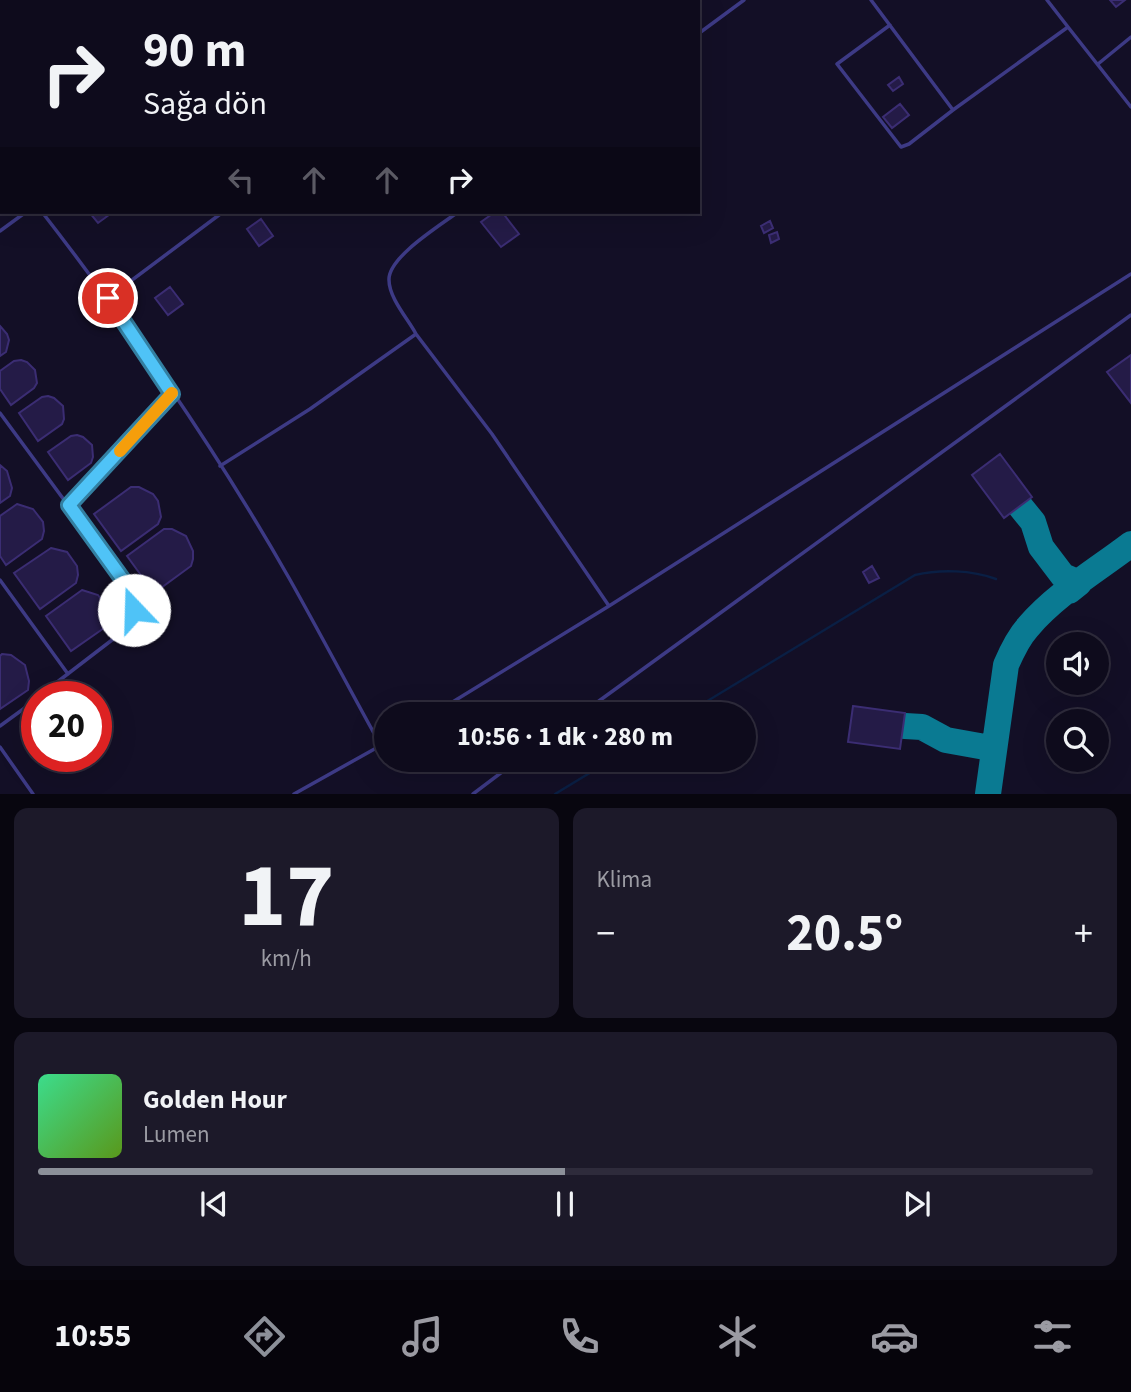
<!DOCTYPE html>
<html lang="tr">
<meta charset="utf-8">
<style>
:root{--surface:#0e0b1c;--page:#1c1929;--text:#f1f3f6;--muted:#9b9ba3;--line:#2e2b3b;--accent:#8c9099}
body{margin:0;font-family:"Source Sans 3",sans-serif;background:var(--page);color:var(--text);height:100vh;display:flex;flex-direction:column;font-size:26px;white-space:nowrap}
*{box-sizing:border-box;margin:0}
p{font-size:23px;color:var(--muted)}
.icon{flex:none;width:38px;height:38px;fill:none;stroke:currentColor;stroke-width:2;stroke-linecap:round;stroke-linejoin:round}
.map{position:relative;height:794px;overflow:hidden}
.drawer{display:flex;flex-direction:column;gap:14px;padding:14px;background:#08060f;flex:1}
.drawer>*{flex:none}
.banner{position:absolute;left:0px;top:0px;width:700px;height:214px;box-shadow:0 7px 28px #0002,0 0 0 2px var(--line);background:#0e0b1c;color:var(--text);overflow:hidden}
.controls{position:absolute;left:1046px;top:632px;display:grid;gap:14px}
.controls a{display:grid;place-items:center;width:63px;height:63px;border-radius:50%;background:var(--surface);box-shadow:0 7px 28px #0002,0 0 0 2px var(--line);font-size:35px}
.speed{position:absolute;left:21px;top:681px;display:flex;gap:14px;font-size:35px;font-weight:700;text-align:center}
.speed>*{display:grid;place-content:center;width:91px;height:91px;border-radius:50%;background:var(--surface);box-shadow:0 7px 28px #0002,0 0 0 2px var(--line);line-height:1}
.speed .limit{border:10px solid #d22;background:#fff;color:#111}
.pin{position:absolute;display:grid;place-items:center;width:60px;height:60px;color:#fff;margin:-30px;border:4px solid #fff;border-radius:50%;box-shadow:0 2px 7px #0007}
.me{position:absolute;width:77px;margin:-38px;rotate:339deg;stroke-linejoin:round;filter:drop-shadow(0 0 5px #0008)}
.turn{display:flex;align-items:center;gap:24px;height:147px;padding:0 28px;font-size:32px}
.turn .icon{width:91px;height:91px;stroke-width:2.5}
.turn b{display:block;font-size:49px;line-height:60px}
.lanes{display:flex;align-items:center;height:66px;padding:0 28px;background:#0003;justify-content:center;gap:35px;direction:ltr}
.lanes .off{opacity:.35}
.big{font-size:52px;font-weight:700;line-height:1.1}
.drawer .widget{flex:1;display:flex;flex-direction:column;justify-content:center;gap:10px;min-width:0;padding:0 24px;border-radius:14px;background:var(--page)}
.drawer .dial{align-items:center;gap:0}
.dial b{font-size:91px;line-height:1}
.song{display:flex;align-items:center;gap:21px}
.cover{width:84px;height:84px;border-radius:10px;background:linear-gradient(135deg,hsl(150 70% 55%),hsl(90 70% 35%))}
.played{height:7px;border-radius:4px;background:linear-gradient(90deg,var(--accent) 50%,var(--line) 50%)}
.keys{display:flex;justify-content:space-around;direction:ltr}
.heat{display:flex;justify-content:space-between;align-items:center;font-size:38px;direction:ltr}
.drawer .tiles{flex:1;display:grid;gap:14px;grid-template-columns:1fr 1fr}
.widget:last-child{grid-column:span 2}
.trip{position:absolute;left:374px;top:702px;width:382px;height:70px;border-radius:35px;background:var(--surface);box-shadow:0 7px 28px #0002,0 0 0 2px var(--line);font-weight:700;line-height:70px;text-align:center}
.menu{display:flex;height:112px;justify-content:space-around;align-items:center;background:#06040b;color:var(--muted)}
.menu .icon{width:49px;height:49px}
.menu .active{color:var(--accent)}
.menu b{font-size:32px;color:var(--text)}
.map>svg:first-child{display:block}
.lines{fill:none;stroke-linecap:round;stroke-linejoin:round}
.stream{stroke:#0a1f44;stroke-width:2.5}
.taxiway{stroke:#0a7a92;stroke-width:26}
.building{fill:#241b47;stroke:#3b2d73;stroke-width:2}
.service{stroke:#3d3a85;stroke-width:3.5}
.route-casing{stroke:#337fa1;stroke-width:18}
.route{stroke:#4fc3f7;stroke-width:12}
.slow{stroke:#f59e0b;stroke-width:12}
</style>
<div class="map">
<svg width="1131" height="794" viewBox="0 0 1131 794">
<rect width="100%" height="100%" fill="#130f26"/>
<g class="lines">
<path class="stream" d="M686,714L915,575C940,569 972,570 996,579
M555,794L611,760"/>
<path class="taxiway" d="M1020,506L1033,522L1041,547L1063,576L1079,583L1069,591
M905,726L922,727L946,740L985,747
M988,794L1006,665C1012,651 1018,638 1028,627C1056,594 1097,570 1131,544"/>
</g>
<path class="building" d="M1110,0H1125L1116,7Z
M899,77L903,84L893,91L888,85Z
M900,104L909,115L892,128L883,117Z
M89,212H113L98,223Z
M495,212H502L519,234L501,247L481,222Z
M261,219L273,236L259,246L247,229Z
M770,221L773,228L764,233L761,226Z
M777,232L779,239L771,243L769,235Z
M170,287L183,304L168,315L155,298Z
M0,326L7,334L9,340L6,352L0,356Z
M1131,355V403L1107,372Z
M21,360L27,362L35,370L37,383L34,388L11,405L0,389V371L14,361Z
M48,396L54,398L63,406L64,419L62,424L38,441L19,413L42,397Z
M77,435L83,437L92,445L93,457L91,463L68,480L48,452L71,436Z
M1000,454L1032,497L1004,518L972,475Z
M0,465L7,471L12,488L10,496L0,503Z
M131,487H139L153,494L158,501L161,517L158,524L121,551L94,514Z
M17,504L33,509L43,522L44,531L42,539L6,565L0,556V516Z
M164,529H172L186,536L193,551V559L191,566L154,593L127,556Z
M51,548L67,552L77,566L78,575L76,583L40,609L14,573Z
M872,566L879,578L869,583L863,572Z
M82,590L98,595L108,609L109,618L107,626L71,651L46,616Z
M2,654L11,655L25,665L29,681L28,690L0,709V656Z
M853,706L905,713L900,749L848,742Z"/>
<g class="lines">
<path class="service" d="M871,0L953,110L1068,27L1131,107
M1047,0L1068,27
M155,2L158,0
M303,2L306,0
M502,2L504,0
M890,25L837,64L901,147L909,144L953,110
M698,34L744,0
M1098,64L1131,37
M0,130L2,124
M0,148L2,156
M42,212C132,328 216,450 289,578C320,633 350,690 381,746
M0,231L26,212
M108,298L223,212
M416,334C408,319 389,298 389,280C388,257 441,225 458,212
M0,413L126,584C133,602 136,613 125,630L39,696
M220,466L310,409L416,334L492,434L609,606
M69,505L172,394
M0,580L68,674
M433,714L609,606L1131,274
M581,714L1131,315
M0,726L37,699
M0,747L33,794
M294,794L387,742
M473,794L518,760"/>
</g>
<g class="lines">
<defs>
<path id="route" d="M108,298L172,394L69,505L126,584L134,610"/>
</defs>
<use href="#route" class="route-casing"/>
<use href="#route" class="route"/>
<path class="slow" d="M120,451L172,393"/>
</g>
</svg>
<div class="controls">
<a><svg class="icon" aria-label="sound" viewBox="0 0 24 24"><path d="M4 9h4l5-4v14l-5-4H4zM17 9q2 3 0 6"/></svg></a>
<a><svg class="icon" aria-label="search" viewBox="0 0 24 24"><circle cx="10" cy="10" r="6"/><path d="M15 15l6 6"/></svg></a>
</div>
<div class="speed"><div class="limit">20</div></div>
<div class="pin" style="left:108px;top:298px;background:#d93025"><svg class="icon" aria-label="arrive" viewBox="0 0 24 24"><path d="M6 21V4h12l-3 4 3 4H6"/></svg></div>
<svg class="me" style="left:134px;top:610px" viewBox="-20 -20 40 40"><circle r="19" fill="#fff"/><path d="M0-13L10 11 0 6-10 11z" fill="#4fc3f7"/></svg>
<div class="trip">10:56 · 1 dk · 280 m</div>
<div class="banner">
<div class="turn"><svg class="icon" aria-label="right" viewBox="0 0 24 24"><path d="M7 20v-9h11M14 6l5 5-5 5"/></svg><div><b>90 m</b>Sağa dön</div></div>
<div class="lanes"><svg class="icon off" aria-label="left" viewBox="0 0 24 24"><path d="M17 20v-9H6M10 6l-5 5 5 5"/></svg><svg class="icon off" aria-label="ahead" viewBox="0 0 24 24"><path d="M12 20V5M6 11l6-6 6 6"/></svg><svg class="icon off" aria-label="ahead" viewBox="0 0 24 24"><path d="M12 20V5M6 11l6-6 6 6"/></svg><svg class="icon" aria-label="right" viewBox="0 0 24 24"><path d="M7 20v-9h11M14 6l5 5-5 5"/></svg></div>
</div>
</div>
<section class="drawer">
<div class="tiles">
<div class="widget dial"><b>17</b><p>km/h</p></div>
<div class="widget"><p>Klima</p>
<div class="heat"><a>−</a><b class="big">20.5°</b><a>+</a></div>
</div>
<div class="widget">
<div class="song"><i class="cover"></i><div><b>Golden Hour</b><p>Lumen</p></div></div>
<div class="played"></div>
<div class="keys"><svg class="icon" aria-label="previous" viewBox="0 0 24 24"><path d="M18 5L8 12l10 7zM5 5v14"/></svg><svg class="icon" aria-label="pause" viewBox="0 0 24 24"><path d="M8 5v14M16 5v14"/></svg><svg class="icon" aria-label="next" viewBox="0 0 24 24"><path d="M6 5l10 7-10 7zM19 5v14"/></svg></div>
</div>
</div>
</section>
<nav class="menu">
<b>10:55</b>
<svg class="icon active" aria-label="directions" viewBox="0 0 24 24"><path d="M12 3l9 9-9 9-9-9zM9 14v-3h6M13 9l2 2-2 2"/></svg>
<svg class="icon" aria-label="music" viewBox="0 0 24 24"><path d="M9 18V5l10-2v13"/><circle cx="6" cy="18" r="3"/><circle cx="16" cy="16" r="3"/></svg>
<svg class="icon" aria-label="phone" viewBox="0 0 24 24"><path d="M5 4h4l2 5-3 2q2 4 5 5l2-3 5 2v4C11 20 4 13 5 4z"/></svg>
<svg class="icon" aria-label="climate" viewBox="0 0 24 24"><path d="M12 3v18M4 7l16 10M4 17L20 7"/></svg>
<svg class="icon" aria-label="car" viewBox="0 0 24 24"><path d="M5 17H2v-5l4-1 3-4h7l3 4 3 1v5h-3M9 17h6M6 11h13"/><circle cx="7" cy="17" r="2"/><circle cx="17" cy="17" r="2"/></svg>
<svg class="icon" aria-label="filters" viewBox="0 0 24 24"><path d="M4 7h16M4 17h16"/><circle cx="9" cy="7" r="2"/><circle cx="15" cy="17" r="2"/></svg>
</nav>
